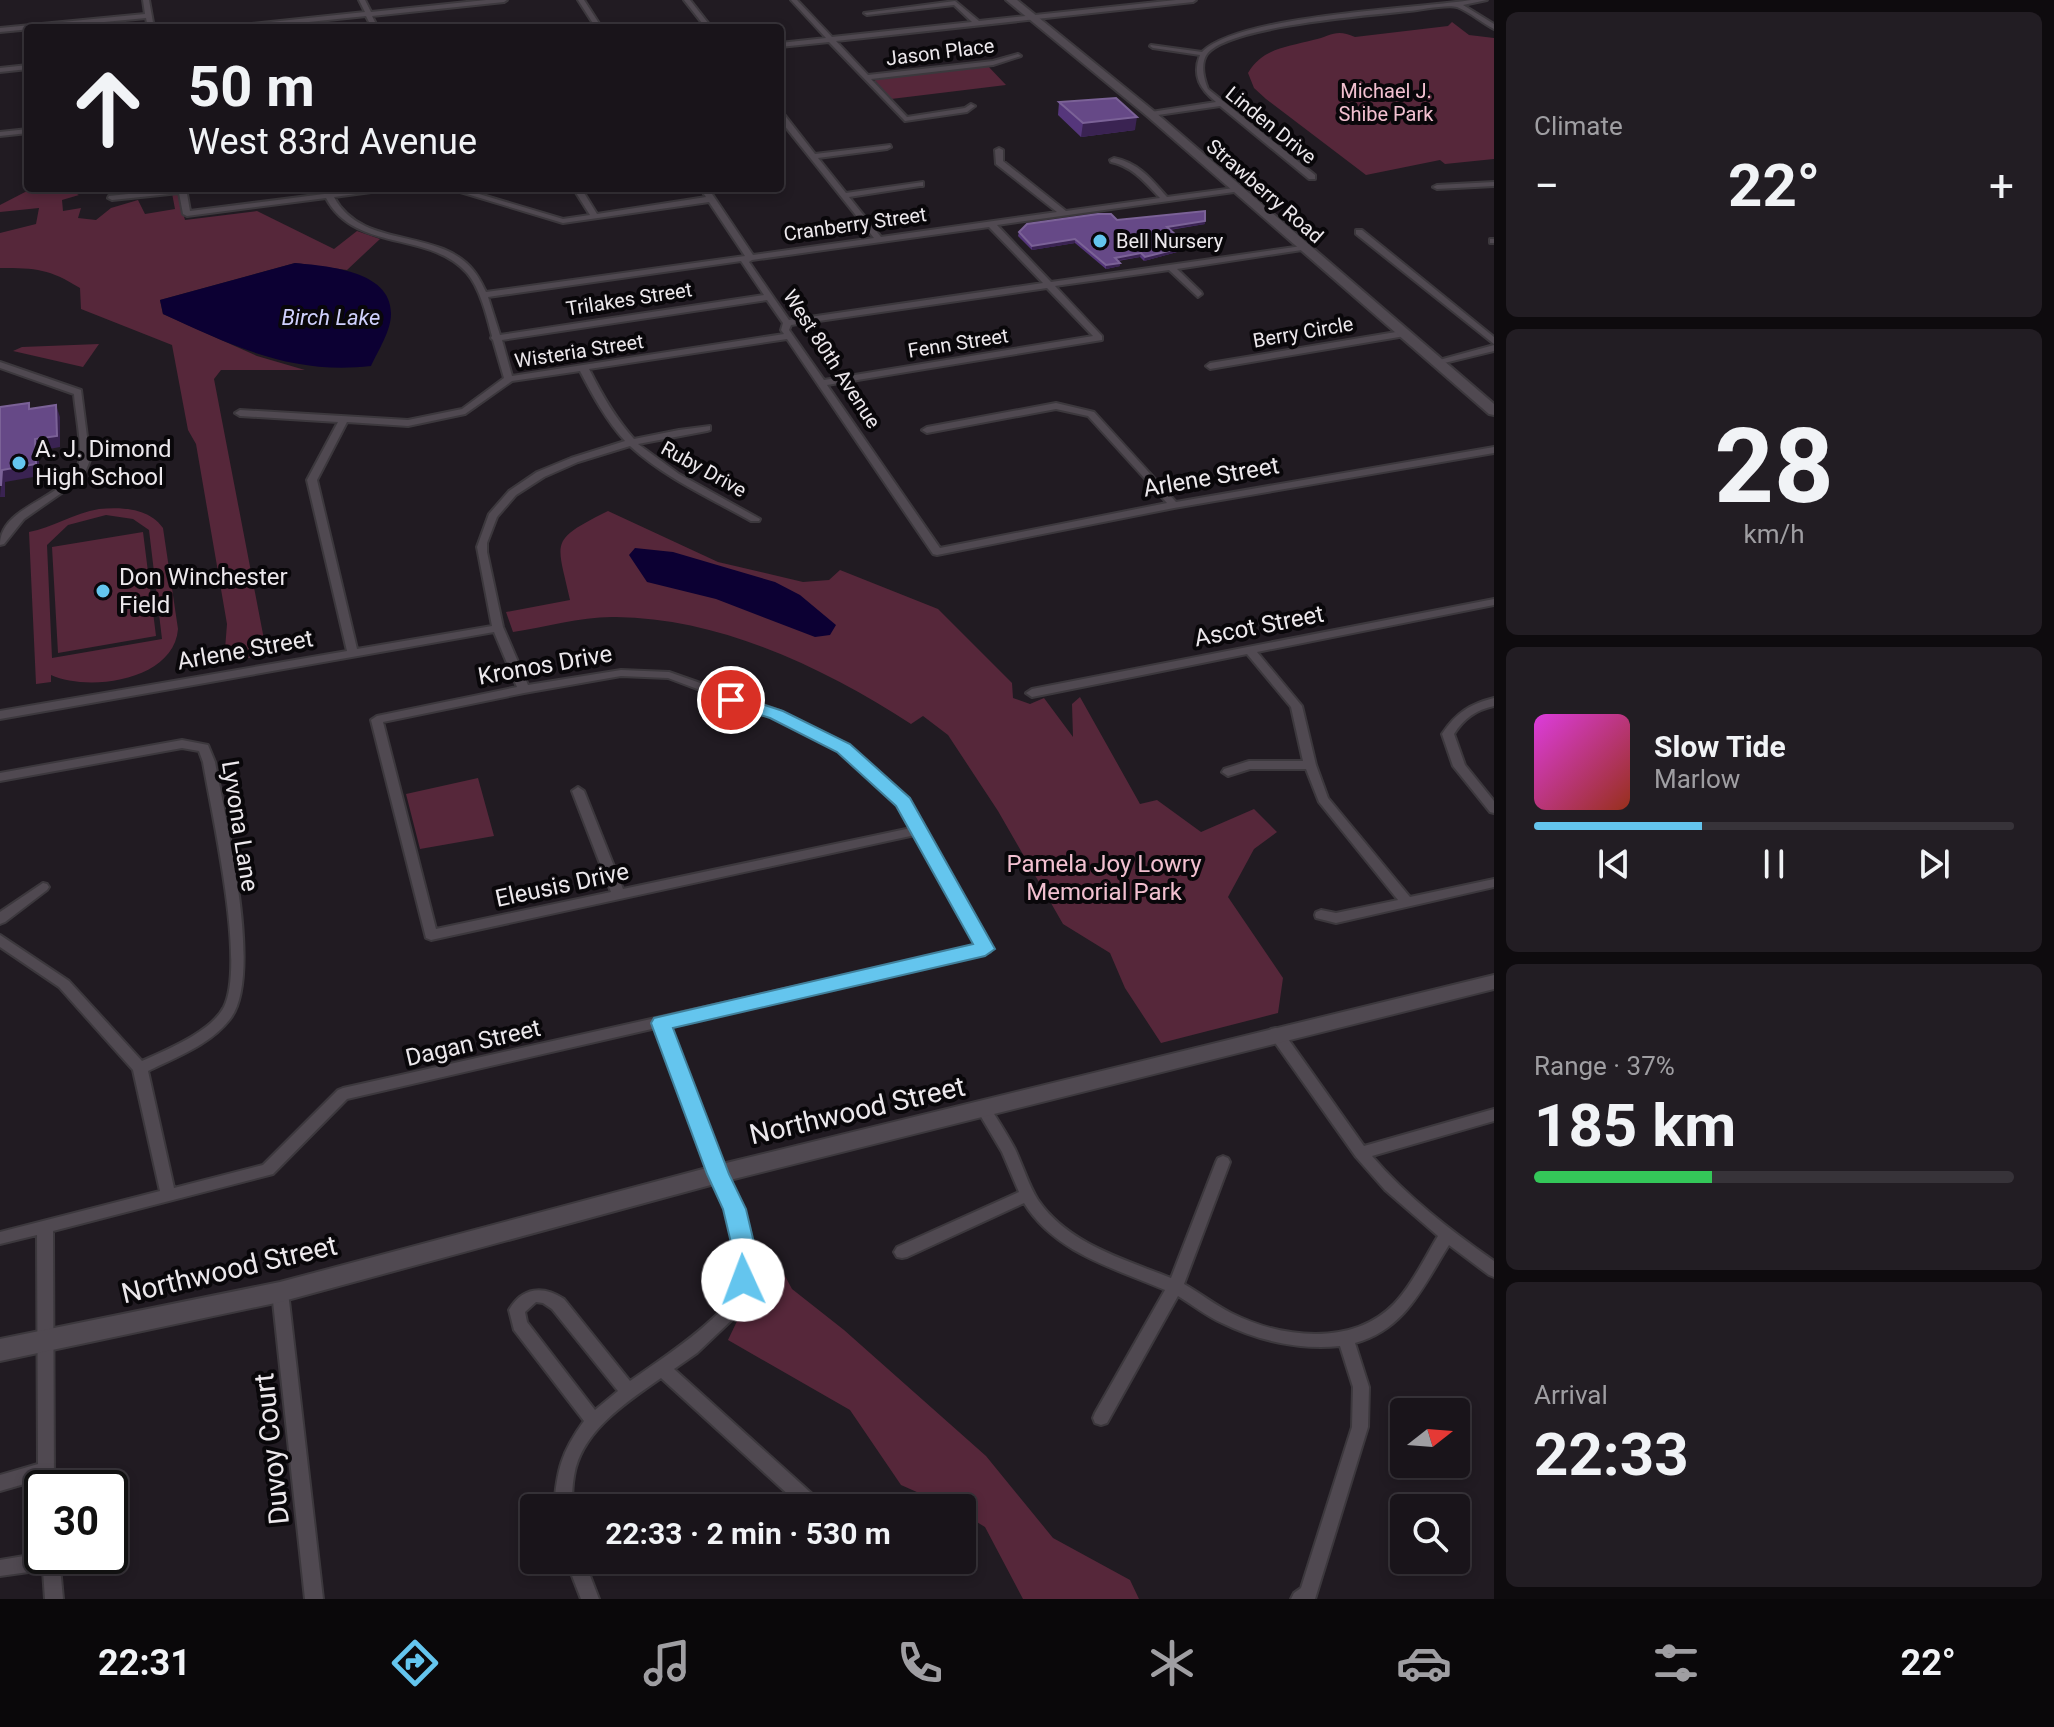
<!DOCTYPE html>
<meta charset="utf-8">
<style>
:root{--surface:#19141a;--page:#221d23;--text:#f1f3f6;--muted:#9f9ea2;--line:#373339;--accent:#64c5ee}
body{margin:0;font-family:Roboto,sans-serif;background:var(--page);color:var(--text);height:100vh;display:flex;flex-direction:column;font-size:30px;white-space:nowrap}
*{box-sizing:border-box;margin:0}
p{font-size:26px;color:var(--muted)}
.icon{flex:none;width:44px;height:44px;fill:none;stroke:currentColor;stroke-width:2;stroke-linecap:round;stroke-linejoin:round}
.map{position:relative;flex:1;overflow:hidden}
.panel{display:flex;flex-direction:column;gap:12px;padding:12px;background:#0e0b0e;width:560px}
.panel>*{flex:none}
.banner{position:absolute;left:24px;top:24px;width:760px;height:168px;border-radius:8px;box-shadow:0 4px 12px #0003,0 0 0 2px var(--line);background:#19141a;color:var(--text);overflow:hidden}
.needle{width:52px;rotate:73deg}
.controls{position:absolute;left:1390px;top:1398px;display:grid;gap:16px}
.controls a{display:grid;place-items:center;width:80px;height:80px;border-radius:8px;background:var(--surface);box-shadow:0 4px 12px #0003,0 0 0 2px var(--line);font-size:40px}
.speed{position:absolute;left:24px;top:1470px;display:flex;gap:16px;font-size:40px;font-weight:700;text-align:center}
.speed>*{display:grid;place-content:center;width:104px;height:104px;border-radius:50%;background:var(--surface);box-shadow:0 4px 12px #0003,0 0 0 2px var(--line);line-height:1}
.speed .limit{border:4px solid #111;border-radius:12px;background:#fff;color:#111}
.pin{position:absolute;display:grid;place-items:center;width:68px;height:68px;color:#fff;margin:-34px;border:4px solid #fff;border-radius:50%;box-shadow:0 2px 8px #0007}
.me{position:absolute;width:88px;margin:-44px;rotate:358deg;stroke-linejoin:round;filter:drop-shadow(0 0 6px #0008)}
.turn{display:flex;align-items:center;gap:28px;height:168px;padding:0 32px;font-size:36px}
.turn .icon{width:104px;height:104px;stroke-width:2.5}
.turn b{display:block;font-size:56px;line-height:68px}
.big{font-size:60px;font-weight:700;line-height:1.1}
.panel .widget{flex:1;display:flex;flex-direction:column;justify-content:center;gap:12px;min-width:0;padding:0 28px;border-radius:12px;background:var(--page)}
.panel .dial{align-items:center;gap:0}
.dial b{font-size:104px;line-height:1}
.song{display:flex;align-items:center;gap:24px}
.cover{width:96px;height:96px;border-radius:12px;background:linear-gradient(135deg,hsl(300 70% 55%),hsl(10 70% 35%))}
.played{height:8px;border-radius:4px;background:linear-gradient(90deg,var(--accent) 35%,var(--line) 35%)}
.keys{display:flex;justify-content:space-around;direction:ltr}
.heat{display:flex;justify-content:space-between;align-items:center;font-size:44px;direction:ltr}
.charge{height:12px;border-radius:6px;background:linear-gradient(90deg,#34c759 37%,var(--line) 0)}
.trip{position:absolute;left:520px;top:1494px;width:456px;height:80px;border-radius:8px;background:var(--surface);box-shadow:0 4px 12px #0003,0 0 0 2px var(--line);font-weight:700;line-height:80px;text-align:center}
.tabs{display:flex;height:128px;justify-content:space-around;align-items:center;background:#0a080a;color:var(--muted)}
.tabs .icon{width:56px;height:56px}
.tabs .on{color:var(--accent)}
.tabs b{font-size:36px;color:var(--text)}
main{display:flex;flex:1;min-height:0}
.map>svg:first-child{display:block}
.green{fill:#56273a;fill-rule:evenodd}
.water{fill:#0c0033}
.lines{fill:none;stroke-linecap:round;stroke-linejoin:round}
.street-casing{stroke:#3c383d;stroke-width:4}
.secondary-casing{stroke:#3c383d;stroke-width:4}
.street{fill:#504951;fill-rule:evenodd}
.secondary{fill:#504951;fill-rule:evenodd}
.wall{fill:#55367b}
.shaded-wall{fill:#3a2352}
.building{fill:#664987;stroke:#7b6297;stroke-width:2}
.route{fill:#64c5ee;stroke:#41809b;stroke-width:2}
.poi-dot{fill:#64c5ee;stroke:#09070a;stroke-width:3}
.labels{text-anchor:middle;stroke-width:8;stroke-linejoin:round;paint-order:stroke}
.far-street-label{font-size:20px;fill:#ece8ec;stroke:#09070a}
.far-park-label{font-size:20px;fill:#f2c0d0;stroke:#09070a}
.far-poi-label{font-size:20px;fill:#ece8ec;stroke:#09070a;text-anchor:start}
.far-water-label{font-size:22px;font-style:italic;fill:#cfd0fc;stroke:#09070a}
.poi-label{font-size:24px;fill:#ece8ec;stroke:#09070a;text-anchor:start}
.street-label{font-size:24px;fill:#ece8ec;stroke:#09070a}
.park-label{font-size:24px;fill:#f2c0d0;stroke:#09070a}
.near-street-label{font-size:28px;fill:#ece8ec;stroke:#09070a}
</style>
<main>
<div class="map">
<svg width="1494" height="1599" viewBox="0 0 1494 1599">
<rect width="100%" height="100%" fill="#211b22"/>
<path class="green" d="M1452,22L1469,35L1494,38V159L1445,164L1440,160L1366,175L1266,99L1254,88L1248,73C1263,48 1287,47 1313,40C1331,36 1336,28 1355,37L1448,26Z
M986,64L1006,85L891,99L872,77Z
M65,188L79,195L62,200L63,211L81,208L78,218L96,220L111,208L138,200L145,214L175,209L171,188H176L185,220L257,211L334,249L357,231L380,239L347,270L295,263L160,300L163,314L257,356L305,370H221L214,379L267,655L224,662L227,624L196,444L188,430L172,345L81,309L80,288C49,269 37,268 0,268V233L36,224L39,208L0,212V205L29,190Z
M99,344L83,367L13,351L22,347Z
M99,509C122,507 149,508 163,528L178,629C174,681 88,692 51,675V682L36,684L29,532C52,528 74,513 99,509ZM106,515L133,519L149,530L162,639L52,658L47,545L68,525Z
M608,511L718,562L803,582L829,580L840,570L938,609L1012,683L1013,698L1030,704L1044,698L1073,737L1072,704L1080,697L1140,804L1157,800L1201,832L1254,809L1277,832L1254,849L1228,897L1283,978L1278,1013L1161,1043L1125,988L1110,953L1063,924L998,811L948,735L923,716L911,724C825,668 720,618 616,617C583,616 546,627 513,632L506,612L570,600C557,540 548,541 608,511Z
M143,532L156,636L58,653L52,547Z
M478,778L494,836L420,849L406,794Z
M771,1250L792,1289L844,1330L986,1456L1053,1538L1130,1580L1139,1599H1023L985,1527L962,1513V1508H953L901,1485L850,1410L728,1340Z"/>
<path class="water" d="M295,263C325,266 392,270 391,314C391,331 378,351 371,366C291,375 233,346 163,314L160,300Z
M635,548L673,552L775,582L800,595L836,625L830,635L815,637L716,599L647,582L629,555Z"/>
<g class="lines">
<defs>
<path id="street" d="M143,0H149L154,28H148L146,18L0,32V28L145,14Z
M359,0H365L371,12L486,0H507L504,2L372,16L378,28H372L366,16L252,28H230L233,26L365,12Z
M578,0H584L602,28H596Z
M684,0H690L712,28H706Z
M791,0H797L832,37L972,22L954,5L867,15L864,13L955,1L979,21L1176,0H1196L1193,2L836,41L868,75L993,61L1018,54L1021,56L993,65L871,79L907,117L965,108L971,104L975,106L967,112L905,121L829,42L780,47V43L826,38Z
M1471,0H1487L1463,5L1494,24V29C1482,23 1470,12 1457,7C1447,4 1420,10 1409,11C1371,15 1229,26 1207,54C1200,64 1204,79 1208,89L1315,175V179H1309L1220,106L1151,116L1147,114L1151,112L1216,102C1200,89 1192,76 1200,55L1153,48L1150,46L1151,45L1202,52C1240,15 1413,9 1471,0Z
M28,65V69L0,72V68Z
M780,113H783L815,154L890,145L891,147L887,149L818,158L846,193L923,182V186H920L849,197L881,237L1057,212L996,164L995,150L999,148L1003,150V161L1066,211L1160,198C1145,182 1133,167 1111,162L1110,160L1114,158C1139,163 1151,179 1167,197L1234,188L1238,190L1234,192L997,225L1051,282L1302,246L1306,248L1302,250L1177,269L1201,292L1202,294L1198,297L1169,270L1055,286L1102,336V340L827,385L940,548L1167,503L1088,416L1056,409L927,433L922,430L927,427L1056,403L1094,412L1176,502L1494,447V453L1174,508L937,555L933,554L787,339L589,369C602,395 615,418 634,439L679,430L710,426V430L707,431L638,444L679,474L760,519L759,521H751C710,498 665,478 630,446L578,462L544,477L516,495L497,517L487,543V552L503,627L528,685L621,670L669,672L780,711L848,745L907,800L992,949L990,952L985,954L669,1026L710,1135L745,1220L752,1251L750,1286L739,1313L697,1353L674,1369L821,1502L824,1508H803L661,1378C627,1402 581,1431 574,1476C572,1486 572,1497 572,1508H554C557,1470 561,1453 584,1421L514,1330L509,1310C522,1287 543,1285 564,1299L630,1381C657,1362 685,1344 710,1321C717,1314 726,1308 731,1298C739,1278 738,1251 733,1230L656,1028L347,1099L273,1174L53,1231L54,1488H42V1494H40L38,1480L0,1491V1475L38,1464L37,1235L0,1244V1232L160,1191L133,1070L59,987L0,947V935L69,981L142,1061C166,1050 211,1032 224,1007C246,962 212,815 203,762L199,751L182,748L0,781V773L182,740L208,745L215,762C225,817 264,976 230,1019C210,1045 176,1057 148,1071L174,1188L263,1165L338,1090L343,1088L977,946L915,835L431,940L426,938L371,720L377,716L517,687L494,632L0,719V711L347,651L307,480L338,422L240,416L235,413L240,410L408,420L462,409L504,378L493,340L491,338L492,336C487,316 480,288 467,273C429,230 355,253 326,198L187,216L183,214L179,193L112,200L108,198L109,196L186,188L190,211L324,194L321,188H329L331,193L368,188H390L386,190L334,197C362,250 438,227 473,270C479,277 482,284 486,292L745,256L709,202L563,223L447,188H459L563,219L590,215L573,188H581L597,214L706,197L700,188H708L753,255L874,238L780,120ZM989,227L1043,283L789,320L749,262L752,260ZM741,261L764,295L500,335L488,297ZM1047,288L1093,336L824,380L789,330L791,325ZM767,300L783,323L781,330L784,334L512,376L502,340ZM580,371C593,396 606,420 625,441L571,458L537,472L509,491L489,514L477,547L492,626L357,649L317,480L347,422L408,426L465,414L512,381ZM621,676L668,678L772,717L840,751L898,806L911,828L623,889L584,791L578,787L572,791L611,892L436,929L383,722L524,693ZM536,1302L543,1303L552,1309L618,1391L595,1410L527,1322L525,1312Z
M28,129V133L0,136V132Z
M1494,182V186L1437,189L1433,187L1437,185Z
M1356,230H1362L1494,337V344L1356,234Z
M1490,239H1494V243H1490Z
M1402,331L1405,332V336L1210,369L1206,366L1210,363Z
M1494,345V351L1436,365L1432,362Z
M0,362L81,390L90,460L83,478L24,519L4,544L0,545C0,504 71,498 79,462C83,448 75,410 74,394L0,368Z
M1494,599V605L1257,652L1302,706L1316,765L1328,798L1410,897L1494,879V887L1336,923L1316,918L1315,915L1316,912L1321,910L1336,913L1398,900L1319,802L1306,769H1250L1228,776L1222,772L1224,769L1249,761H1303L1291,707L1247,654L1032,697L1026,693L1032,689Z
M1494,698V706C1476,710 1464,718 1454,734L1465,765L1494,801V813L1490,812L1453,766L1442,734C1456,713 1470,704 1494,698Z
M43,883L47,884L49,887L47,890L5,922L0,924V912Z
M1276,1028L1281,1029L1364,1146L1494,1109V1121L1372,1156C1407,1197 1450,1230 1494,1261V1277L1489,1275L1449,1245C1423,1286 1406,1329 1355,1343L1369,1387L1368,1427L1315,1599H1291L1294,1593L1301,1588L1352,1427L1353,1387L1340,1346C1300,1350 1258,1341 1222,1323C1206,1316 1193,1305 1178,1296L1107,1423L1101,1425L1095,1423L1093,1418L1095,1413L1165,1290C1114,1268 1055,1253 1024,1203L907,1257L902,1258L897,1257L894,1252L897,1247L1019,1192L1002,1152L977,1110L979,1106L984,1104L989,1106C998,1120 1007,1134 1015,1149C1023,1166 1028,1184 1038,1200C1068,1244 1124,1259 1171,1278L1216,1162L1218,1158L1223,1156L1228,1158L1230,1162L1184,1284C1200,1293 1215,1305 1231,1313C1281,1338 1352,1347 1394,1304C1412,1285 1424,1259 1438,1236L1385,1190L1356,1157L1271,1037L1269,1033L1271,1029Z
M280,1285L285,1287L288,1292L323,1599H305L272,1292L275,1287Z
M42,1553V1556H59L63,1599H45L43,1570L0,1576V1560Z
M566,1560H584L599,1599H581Z"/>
<path id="secondary" d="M1006,0H1017L1155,112L1494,404V415L1489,414L1147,116Z
M1494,975V989L718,1183L280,1302L0,1361V1339L280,1282L718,1165Z"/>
</defs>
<use href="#street" class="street-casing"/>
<use href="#secondary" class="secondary-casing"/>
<use href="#street" class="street"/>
<use href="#secondary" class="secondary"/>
</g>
<path class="wall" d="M1059,102L1135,130L1081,137L1058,115Z
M1205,221V224L1170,230L1188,249L1144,261L1140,257L1118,261L1120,263V266L1106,269L1075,243L1032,250L1018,236L1019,232Z"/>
<path class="shaded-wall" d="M1137,117L1135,130L1081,137L1083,123Z
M1205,221V224L1166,230L1167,227Z
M1075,239V243L1032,250V246Z
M1188,246V249L1144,261L1145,257Z
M1141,253L1140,257L1114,261L1115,258Z
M1120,263V266L1106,269V265Z
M56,405L60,417V447L39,451V476L5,482V497H0L2,470L35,439Z"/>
<path class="building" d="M1116,98L1137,117L1083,123L1059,102Z
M1205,211V221L1167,227L1188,246L1145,257L1141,253L1115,258L1120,263L1106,265L1075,239L1032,246L1019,232L1027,224L1098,214H1111L1117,220Z
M29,403V409L56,405L57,436L35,439L36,464L2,470L1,485H0V407Z"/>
<path class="route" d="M731,694L783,711L850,744L910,798L995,949L985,956L673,1028L729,1174L746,1209L755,1247L752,1287L743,1290L735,1287L732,1280V1247L723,1209L707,1174L651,1023L654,1018L973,944L896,806L837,752L770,718L725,704L723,700Z"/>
<g class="poi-dot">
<circle cx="1100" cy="241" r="8"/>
<circle cx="19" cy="463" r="8"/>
<circle cx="103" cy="591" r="8"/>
</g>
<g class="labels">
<g class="far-street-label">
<text transform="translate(940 52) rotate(-7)" y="7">Jason Place</text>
<text transform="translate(1271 125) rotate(39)" y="7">Linden Drive</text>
<text transform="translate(1265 191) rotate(41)" y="7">Strawberry Road</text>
<text transform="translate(855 224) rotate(-8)" y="7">Cranberry Street</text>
<text transform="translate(629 299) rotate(-9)" y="7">Trilakes Street</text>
<text transform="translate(1303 332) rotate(-10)" y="7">Berry Circle</text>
<text transform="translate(958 343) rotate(-9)" y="7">Fenn Street</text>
<text transform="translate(579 351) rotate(-9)" y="7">Wisteria Street</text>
<text transform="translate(832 359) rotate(57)" y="7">West 80th Avenue</text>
<text transform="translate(704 469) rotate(29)" y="7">Ruby Drive</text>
</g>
<g class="far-park-label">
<text x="1386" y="98">Michael J.<tspan x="1386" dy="23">Shibe Park</tspan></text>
</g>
<g class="far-poi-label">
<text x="1116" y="248">Bell Nursery</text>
</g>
<g class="far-water-label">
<text x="331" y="325">Birch Lake</text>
</g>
<g class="poi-label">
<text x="35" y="457">A. J. Dimond<tspan x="35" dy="28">High School</tspan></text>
<text x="119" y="585">Don Winchester<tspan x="119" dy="28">Field</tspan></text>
</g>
<g class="street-label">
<text transform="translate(1211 477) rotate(-10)" y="8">Arlene Street</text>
<text transform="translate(1259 626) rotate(-11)" y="8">Ascot Street</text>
<text transform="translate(245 650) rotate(-10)" y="8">Arlene Street</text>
<text transform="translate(545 665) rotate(-10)" y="8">Kronos Drive</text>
<text transform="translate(240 826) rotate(81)" y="8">Lyvona Lane</text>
<text transform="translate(562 885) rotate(-12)" y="8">Eleusis Drive</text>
<text transform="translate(473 1043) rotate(-13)" y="8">Dagan Street</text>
</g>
<g class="park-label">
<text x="1104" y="872">Pamela Joy Lowry<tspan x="1104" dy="28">Memorial Park</tspan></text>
</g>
<g class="near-street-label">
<text transform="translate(857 1110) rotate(-13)" y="10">Northwood Street</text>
<text transform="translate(229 1269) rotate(-13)" y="10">Northwood Street</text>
<text transform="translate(271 1449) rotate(-96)" y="10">Duvoy Court</text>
</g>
</g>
</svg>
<div class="controls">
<a><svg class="needle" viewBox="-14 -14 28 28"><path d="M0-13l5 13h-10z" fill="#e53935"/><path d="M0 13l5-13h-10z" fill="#9f9ea2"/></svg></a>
<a><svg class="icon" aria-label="search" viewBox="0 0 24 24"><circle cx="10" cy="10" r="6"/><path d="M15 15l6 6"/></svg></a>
</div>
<div class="speed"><div class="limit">30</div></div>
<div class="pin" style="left:731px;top:700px;background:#d93025"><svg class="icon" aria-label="arrive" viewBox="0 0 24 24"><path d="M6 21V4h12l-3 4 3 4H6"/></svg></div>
<svg class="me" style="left:743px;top:1280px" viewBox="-20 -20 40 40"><circle r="19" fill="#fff"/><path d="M0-13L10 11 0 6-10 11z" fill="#64c5ee"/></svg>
<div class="trip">22:33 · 2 min · 530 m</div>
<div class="banner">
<div class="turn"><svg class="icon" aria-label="ahead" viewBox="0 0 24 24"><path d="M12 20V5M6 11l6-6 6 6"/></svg><div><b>50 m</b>West 83rd Avenue</div></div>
</div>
</div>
<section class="panel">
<div class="widget"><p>Climate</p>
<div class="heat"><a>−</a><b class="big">22°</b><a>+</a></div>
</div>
<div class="widget dial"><b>28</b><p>km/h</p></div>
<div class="widget">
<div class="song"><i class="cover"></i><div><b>Slow Tide</b><p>Marlow</p></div></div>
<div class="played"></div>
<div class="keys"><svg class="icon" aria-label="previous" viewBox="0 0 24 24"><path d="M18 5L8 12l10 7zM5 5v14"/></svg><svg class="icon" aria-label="pause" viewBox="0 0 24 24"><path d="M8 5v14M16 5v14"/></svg><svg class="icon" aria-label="next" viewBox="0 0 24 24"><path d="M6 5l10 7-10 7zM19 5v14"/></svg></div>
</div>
<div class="widget"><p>Range · 37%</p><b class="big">185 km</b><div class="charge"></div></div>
<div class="widget"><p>Arrival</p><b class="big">22:33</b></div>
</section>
</main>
<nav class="tabs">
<b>22:31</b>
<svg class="icon on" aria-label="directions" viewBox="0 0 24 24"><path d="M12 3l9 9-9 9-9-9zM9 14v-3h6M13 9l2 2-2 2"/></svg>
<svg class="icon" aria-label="music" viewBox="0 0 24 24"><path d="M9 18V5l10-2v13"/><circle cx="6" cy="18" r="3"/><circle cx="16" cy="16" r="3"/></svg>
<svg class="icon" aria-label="phone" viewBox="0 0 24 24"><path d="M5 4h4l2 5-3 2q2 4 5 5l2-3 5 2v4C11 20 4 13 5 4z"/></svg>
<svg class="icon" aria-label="climate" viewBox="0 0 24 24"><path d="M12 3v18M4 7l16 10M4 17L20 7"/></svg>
<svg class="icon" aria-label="car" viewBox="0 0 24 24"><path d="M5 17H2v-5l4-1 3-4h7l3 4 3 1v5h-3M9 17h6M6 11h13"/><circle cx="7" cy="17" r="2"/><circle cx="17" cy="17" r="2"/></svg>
<svg class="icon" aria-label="filters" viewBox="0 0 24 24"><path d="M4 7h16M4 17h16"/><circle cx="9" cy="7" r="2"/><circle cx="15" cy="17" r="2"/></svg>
<b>22°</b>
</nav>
